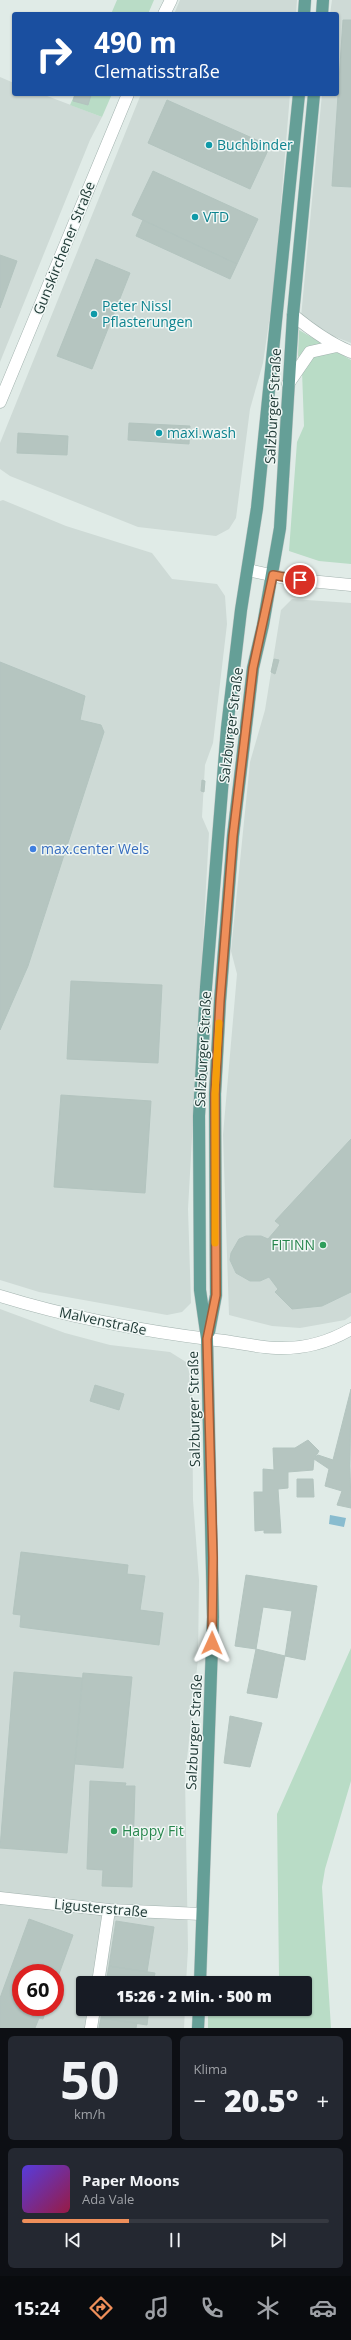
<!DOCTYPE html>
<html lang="de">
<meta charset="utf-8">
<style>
:root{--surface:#171b24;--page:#242831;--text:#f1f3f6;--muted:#9ea1a6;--line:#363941;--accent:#ef8f5a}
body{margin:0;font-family:"Open Sans",sans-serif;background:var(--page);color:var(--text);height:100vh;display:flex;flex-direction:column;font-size:15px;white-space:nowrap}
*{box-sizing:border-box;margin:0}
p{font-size:13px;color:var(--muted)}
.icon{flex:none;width:22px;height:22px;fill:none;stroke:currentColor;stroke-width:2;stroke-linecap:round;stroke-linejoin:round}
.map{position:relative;height:2028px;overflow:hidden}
.details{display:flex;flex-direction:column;gap:8px;padding:8px;background:#0d0f14;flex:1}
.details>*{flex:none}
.banner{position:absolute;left:12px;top:12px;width:327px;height:84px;border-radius:4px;box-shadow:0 1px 3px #0004;background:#1a4fa0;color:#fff;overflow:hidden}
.speed{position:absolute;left:12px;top:1964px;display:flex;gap:8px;font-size:20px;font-weight:700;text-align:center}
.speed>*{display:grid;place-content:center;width:52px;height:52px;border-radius:50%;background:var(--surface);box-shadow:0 1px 3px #0004;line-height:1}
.speed .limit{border:6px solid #d22;background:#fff;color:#111}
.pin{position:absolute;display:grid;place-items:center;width:34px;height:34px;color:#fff;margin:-17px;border:2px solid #fff;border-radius:50%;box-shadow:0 1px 4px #0007}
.me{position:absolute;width:44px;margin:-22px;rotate:1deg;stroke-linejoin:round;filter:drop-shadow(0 0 3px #0008)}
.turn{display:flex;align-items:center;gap:14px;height:84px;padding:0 16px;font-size:18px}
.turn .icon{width:52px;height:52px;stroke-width:2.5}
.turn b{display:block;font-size:28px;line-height:34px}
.big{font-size:30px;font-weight:800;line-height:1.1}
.details .widget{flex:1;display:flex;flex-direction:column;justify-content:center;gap:6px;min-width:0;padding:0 14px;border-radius:6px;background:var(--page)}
.details .dial{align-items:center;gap:0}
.dial b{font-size:52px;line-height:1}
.song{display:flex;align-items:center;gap:12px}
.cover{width:48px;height:48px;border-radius:6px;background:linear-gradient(135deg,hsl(250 70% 55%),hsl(340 70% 35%))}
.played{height:4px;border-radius:2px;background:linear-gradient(90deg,var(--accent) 35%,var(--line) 35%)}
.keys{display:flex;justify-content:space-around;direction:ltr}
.heat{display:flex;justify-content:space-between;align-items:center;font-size:22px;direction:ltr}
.details .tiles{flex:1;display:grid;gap:8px;grid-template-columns:1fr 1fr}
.widget:last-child{grid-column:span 2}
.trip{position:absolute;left:76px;top:1976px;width:236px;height:40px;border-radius:4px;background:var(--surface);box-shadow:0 1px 3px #0004;font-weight:800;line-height:40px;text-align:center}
.dock{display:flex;height:64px;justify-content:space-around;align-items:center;background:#090b0e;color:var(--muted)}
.dock .icon{width:28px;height:28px}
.dock .active{color:var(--accent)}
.dock b{font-size:18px;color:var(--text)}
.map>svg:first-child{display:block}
.built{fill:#cedad6;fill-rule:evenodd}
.green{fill:#b9dcc6}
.water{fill:#89bccf}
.building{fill:#b5c5c0;stroke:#b3c4bf}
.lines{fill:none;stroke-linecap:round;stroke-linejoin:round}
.minor-casing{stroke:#a3b3af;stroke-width:13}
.major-casing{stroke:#c1c8c7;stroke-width:13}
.minor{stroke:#fff;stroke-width:12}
.major{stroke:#659f97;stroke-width:12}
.route-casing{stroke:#9b5d3a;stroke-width:10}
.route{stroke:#ef8f5a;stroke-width:7}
.slow{stroke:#f59e0b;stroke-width:7}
.culture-dot{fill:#0f9aa8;stroke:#f0f7f5;stroke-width:1.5}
.shop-dot{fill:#3f7fe0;stroke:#f0f7f5;stroke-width:1.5}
.leisure-dot{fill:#2e9e5b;stroke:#f0f7f5;stroke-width:1.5}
.labels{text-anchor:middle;stroke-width:3;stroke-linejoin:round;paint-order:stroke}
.culture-label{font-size:14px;fill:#0d838f;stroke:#f0f7f5;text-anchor:start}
.street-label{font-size:14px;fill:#213b37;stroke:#f0f7f5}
.shop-label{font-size:14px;fill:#366cbe;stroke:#f0f7f5;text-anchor:start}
.leisure-label{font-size:14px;fill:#27864d;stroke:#f0f7f5;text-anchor:end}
</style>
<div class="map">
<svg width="351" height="2028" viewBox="0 0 351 2028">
<rect width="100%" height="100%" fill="#e0ebe7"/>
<path class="built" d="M180,0H297L296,14H174Z
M332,0H351V343L320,331L301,317L322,94H337V14H330Z
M0,77L14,83V94H42L102,117L90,140L0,362Z
M141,94H290L274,288L263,363L250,409L236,518L229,529L216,536L138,527L10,476L0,469V443Z
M3,500L66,526L152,553L172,579L217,584L225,596L227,624L213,743L205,765L202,817L209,833L188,1209L191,1303L182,1312L167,1315L39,1292L0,1280V501Z
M292,599L351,603V1316L345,1320L300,1328L272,1326L229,1315L223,1135L237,974L231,951L250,762L265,710L281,610Z
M0,1309L65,1333L110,1345L170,1352L186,1362L192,1381L193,1500L199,1580L198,1659L185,1777L188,1949L186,1983H83V2009H185L184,2028H0ZM21,1973H55V2007H21Z"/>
<path class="green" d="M117,0H154L148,14H111Z
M75,94H112L102,117L70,105Z
M299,330L351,360V564L319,561L289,551L297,442L304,426L302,371L298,355Z
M351,1648V1781L325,1869L322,1887L331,2028H208V2009H305V1983H210V1979L279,1977L277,1814Z"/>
<path class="water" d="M330,1515L346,1518L344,1527L329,1524Z"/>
<path class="building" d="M343,20H351V187L332,186Z
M75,94L91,95L88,105L73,101Z
M167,100L270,146L250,189L148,143Z
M153,171L258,219L237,264L132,215Z
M143,220L237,264L230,279L136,236Z
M0,255L17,261L0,308Z
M96,259L130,273L92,369L57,356Z
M129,423L190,426L189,444L128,440Z
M18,433L68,436L67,455L17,453Z
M274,659L279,660L275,674L271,672Z
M0,662L85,696L80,720L101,725L104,732L28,966L0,1030Z
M202,780L205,781L204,792L201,791Z
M71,981L162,985L158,1063L67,1059Z
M61,1095L151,1101L145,1193L54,1187Z
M351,1139V1292L322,1306L292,1309L275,1292L278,1289L269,1277L260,1281H250L236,1273L230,1260L231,1253L239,1239L246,1236H261L268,1239L280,1225L275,1221Z
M95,1385L124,1394L119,1410L90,1401Z
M351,1389L350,1466L351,1508L337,1505L342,1491L325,1486L329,1469L314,1459L318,1455L333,1460Z
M308,1440L319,1451L314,1459L313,1470L288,1472V1488L278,1489L281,1533H264V1530L255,1531L254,1492H263V1469L274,1470L273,1448H295Z
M297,1479H313L314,1497H297Z
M21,1552L128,1565L127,1574L145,1576L140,1610L163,1613L159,1645L20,1627L21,1615L13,1614Z
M246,1575L317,1586L305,1660L285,1656L292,1611L263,1607L256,1649L235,1646Z
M256,1649L285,1656L277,1698L247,1693Z
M14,1672L82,1678L67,1853L0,1848Z
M83,1673L132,1677L123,1768L75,1764Z
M230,1716L262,1723L250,1767L224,1763Z
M90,1781L126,1783L125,1786H135L132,1887L102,1886L103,1870L87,1869Z
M29,1919L73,1935L55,1985V1973H21V2007H47L43,2019L39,2018L35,2028H0V1998Z
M116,1921L154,1927L147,1972L109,1966Z
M109,1966L155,1973L153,1983H106Z
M102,2009H149L147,2025L101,2018Z
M101,2018L137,2023L136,2028H99Z"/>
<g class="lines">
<defs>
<path id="minor" d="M164,14L171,0
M293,315C311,330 329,343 351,352
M288,384L310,352L337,346
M0,402L128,94
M248,570L289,579L351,585
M0,1296C71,1318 142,1331 216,1340C236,1342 256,1347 276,1348C302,1349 329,1342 351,1329
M0,1898L109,1910L201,1914
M98,1983L109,1910
M91,2028L94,2009"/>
<path id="major" d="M304,14L305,0
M322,14L323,0
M209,1332L216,1295L215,1094L220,1001L233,836L253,668L263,625L280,528L293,315L314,94
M200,1983L213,1617L207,1339L200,1290L199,1116L206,987L227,728L241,610L257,508L299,94
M198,2028L199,2009"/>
</defs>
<use href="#minor" class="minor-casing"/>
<use href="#major" class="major-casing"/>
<use href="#minor" class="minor"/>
<use href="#major" class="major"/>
</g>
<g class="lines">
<defs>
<path id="route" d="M212,1643L213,1558L207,1339L216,1295L215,1094L220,1001L233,836L253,668L273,575L300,580"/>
</defs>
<use href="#route" class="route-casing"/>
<use href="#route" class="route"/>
<path class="slow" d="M215,1243V1094L219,1023"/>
</g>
<g class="culture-dot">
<circle cx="209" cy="145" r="4"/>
<circle cx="195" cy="217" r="4"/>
<circle cx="94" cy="314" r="4"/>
<circle cx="159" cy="433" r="4"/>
</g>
<circle class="shop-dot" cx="33" cy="849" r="4"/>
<g class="leisure-dot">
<circle cx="323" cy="1245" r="4"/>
<circle cx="114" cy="1831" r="4"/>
</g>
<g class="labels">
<g class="culture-label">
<text x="217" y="150">Buchbinder</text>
<text x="203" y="222">VTD</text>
<text x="102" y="311">Peter Nissl<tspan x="102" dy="16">Pflasterungen</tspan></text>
<text x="167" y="438">maxi.wash</text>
</g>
<g class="street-label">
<text transform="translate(64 248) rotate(-68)" y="5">Gunskirchener Straße</text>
<text transform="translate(273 406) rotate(-87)" y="5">Salzburger Straße</text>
<text transform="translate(231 725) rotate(-83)" y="5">Salzburger Straße</text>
<text transform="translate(203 1049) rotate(-87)" y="5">Salzburger Straße</text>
<text transform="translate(103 1321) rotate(12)" y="5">Malvenstraße</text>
<text transform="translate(194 1409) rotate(-91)" y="5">Salzburger Straße</text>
<text transform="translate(194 1732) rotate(-87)" y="5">Salzburger Straße</text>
<text transform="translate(101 1908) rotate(5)" y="5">Ligusterstraße</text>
</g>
<g class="shop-label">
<text x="41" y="854">max.center Wels</text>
</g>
<g class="leisure-label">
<text x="315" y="1250">FITINN</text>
<text x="122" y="1836" text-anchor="start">Happy Fit</text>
</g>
</g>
</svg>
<div class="speed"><div class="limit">60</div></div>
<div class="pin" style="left:300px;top:580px;background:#d93025"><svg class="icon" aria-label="arrive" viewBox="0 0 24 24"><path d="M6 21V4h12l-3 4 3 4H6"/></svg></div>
<svg class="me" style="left:212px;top:1643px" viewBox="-20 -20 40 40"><path d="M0-17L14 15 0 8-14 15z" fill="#ef8f5a" stroke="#fff" stroke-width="4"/></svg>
<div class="trip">15:26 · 2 Min. · 500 m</div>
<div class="banner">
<div class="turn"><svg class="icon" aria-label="right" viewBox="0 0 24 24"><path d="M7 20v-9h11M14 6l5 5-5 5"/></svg><div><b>490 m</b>Clematisstraße</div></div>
</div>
</div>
<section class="details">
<div class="tiles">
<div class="widget dial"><b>50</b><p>km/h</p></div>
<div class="widget"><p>Klima</p>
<div class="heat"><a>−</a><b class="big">20.5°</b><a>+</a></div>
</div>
<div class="widget">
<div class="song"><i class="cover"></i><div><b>Paper Moons</b><p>Ada Vale</p></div></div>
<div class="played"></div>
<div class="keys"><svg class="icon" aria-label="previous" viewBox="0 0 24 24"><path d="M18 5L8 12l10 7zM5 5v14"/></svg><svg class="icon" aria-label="pause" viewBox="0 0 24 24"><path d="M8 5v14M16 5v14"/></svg><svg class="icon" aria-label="next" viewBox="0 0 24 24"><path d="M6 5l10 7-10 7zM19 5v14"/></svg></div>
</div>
</div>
</section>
<nav class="dock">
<b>15:24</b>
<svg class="icon active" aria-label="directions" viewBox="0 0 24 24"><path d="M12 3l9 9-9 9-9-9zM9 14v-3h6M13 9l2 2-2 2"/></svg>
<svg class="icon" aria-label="music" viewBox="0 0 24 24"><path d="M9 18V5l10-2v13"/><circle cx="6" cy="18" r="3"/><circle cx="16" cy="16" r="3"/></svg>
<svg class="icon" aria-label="phone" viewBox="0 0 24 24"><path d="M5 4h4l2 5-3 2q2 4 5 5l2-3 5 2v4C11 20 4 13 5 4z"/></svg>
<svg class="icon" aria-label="climate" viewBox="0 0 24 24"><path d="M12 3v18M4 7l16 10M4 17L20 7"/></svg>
<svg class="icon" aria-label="car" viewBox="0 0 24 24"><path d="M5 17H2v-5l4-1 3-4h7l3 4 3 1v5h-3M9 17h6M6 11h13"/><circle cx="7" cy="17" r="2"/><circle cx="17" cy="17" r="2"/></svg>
</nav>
